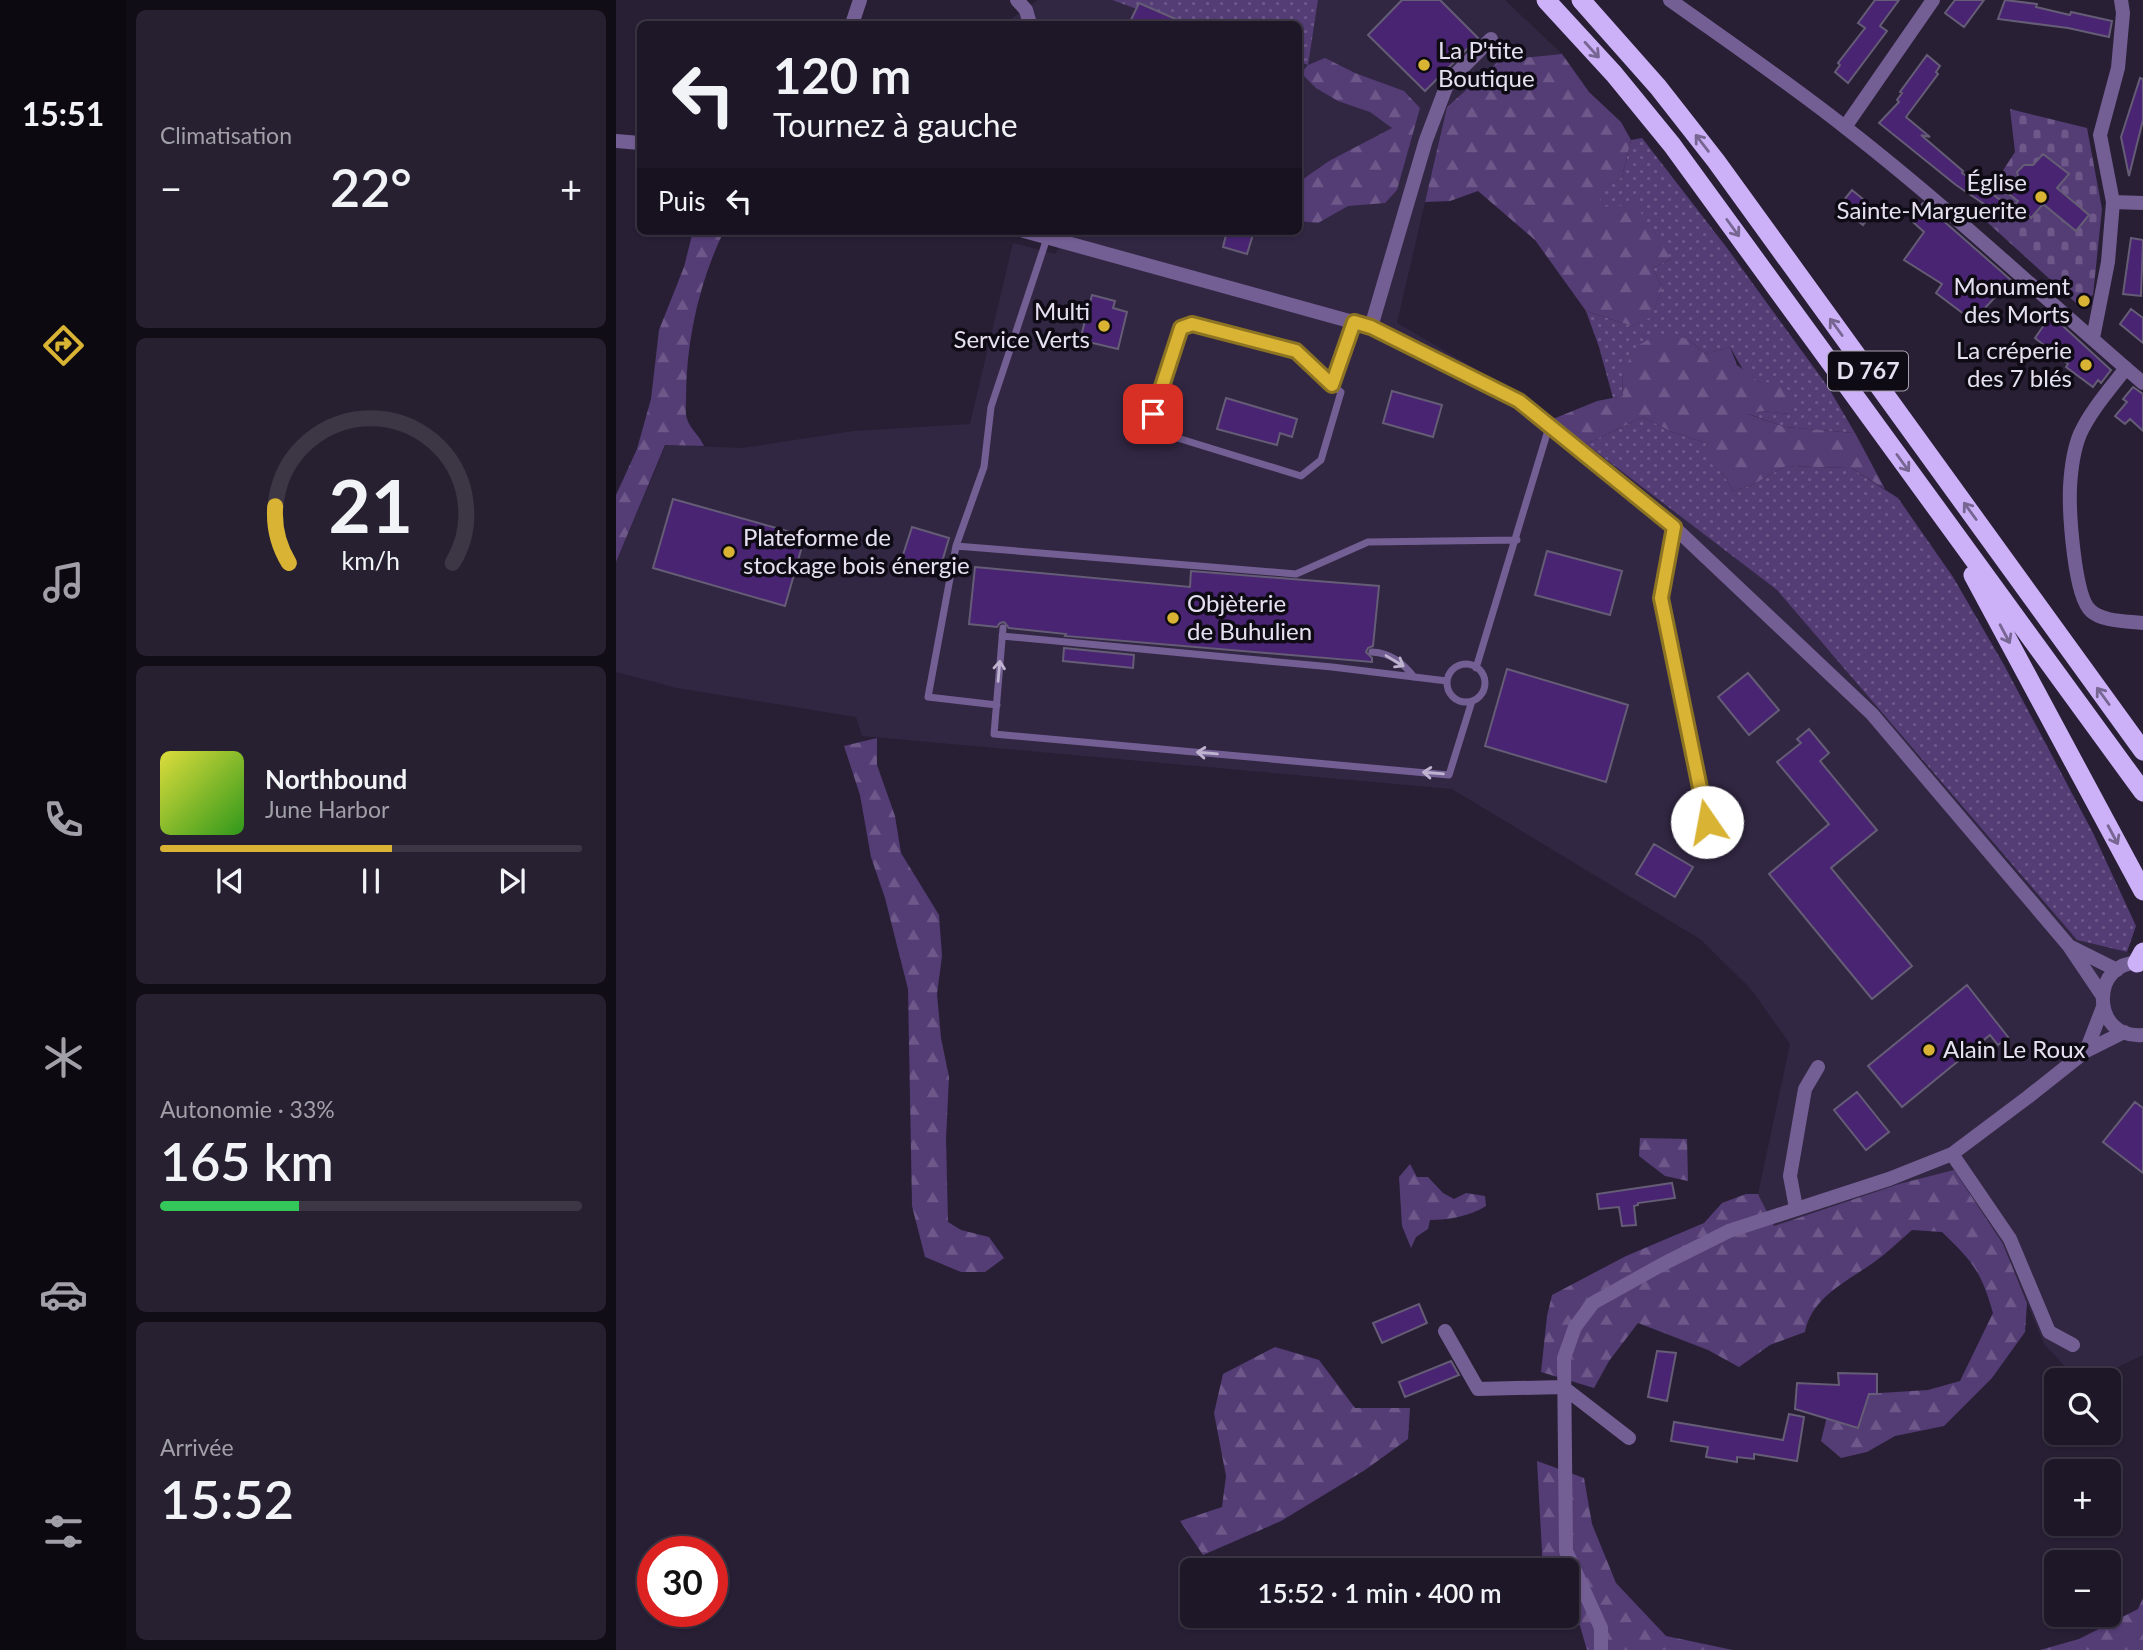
<!DOCTYPE html>
<html lang="fr">
<meta charset="utf-8">
<style>
:root{--surface:#1e1728;--page:#262030;--text:#f1f3f6;--muted:#a19fa8;--line:#3c3645;--accent:#d9b334}
body{margin:0;font-family:Lato,sans-serif;background:var(--page);color:var(--text);height:100vh;display:flex;flex-direction:column;font-size:26px;white-space:nowrap}
*{box-sizing:border-box;margin:0}
p{font-size:23px;color:var(--muted)}
.icon{flex:none;width:38px;height:38px;fill:none;stroke:currentColor;stroke-width:2;stroke-linecap:round;stroke-linejoin:round}
.map{position:relative;flex:1;overflow:hidden}
.side{display:flex;flex-direction:column;gap:10px;padding:10px;background:#100d16;width:490px}
.side>*{flex:none}
.top-card{position:absolute;left:21px;top:21px;width:665px;height:214px;border-radius:10px;box-shadow:0 2px 5px #0004,0 0 0 2px var(--line);background:#1e1728;color:var(--text);overflow:hidden}
.buttons{position:absolute;left:1428px;top:1368px;display:grid;gap:14px}
.buttons a{display:grid;place-items:center;width:77px;height:77px;border-radius:10px;background:var(--surface);box-shadow:0 2px 5px #0004,0 0 0 2px var(--line);font-size:35px}
.speed{position:absolute;left:21px;top:1536px;display:flex;gap:14px;font-size:35px;font-weight:700;text-align:center}
.speed>*{display:grid;place-content:center;width:91px;height:91px;border-radius:50%;background:var(--surface);box-shadow:0 2px 5px #0004,0 0 0 2px var(--line);line-height:1}
.speed .limit{border:10px solid #d22;background:#fff;color:#111}
.pin{position:absolute;display:grid;place-items:center;width:60px;height:60px;color:#fff;margin:-30px;border-radius:14px;box-shadow:0 4px 10px #0006}
.me{position:absolute;width:77px;margin:-38px;rotate:348deg;stroke-linejoin:round;filter:drop-shadow(0 0 5px #0008)}
.turn{display:flex;align-items:center;gap:24px;height:147px;padding:0 21px;font-size:32px}
.turn .icon{width:91px;height:91px;stroke-width:2.5}
.turn b{display:block;font-size:49px;line-height:60px}
.then{display:flex;align-items:center;height:66px;padding:0 21px;background:#0003;gap:14px;font-size:26px}
.big{font-size:52px;font-weight:600;line-height:1.1}
.side .widget{flex:1;display:flex;flex-direction:column;justify-content:center;gap:10px;min-width:0;padding:0 24px;border-radius:10px;background:var(--page)}
.side .dial{align-items:center;gap:0}
.dial svg{height:182px;overflow:visible;fill:none;stroke:var(--line);stroke-width:7;stroke-linecap:round;text-anchor:middle}
.dial text{fill:var(--text);stroke:none}
.song{display:flex;align-items:center;gap:21px}
.cover{width:84px;height:84px;border-radius:10px;background:linear-gradient(135deg,hsl(60 70% 55%),hsl(110 70% 35%))}
.played{height:7px;border-radius:4px;background:linear-gradient(90deg,var(--accent) 55%,var(--line) 55%)}
.keys{display:flex;justify-content:space-around;direction:ltr}
.heat{display:flex;justify-content:space-between;align-items:center;font-size:38px;direction:ltr}
.charge{height:10px;border-radius:5px;background:linear-gradient(90deg,#34c759 33%,var(--line) 0)}
.trip{position:absolute;left:564px;top:1558px;width:399px;height:70px;border-radius:10px;background:var(--surface);box-shadow:0 2px 5px #0004,0 0 0 2px var(--line);font-weight:600;line-height:70px;text-align:center}
main{display:flex;flex:1;min-height:0}
.dock{display:flex;flex-direction:column;width:126px;justify-content:space-around;align-items:center;background:#0c0910;color:var(--muted)}
.dock .icon{width:49px;height:49px}
.dock .on{color:var(--accent)}
.dock b{font-size:32px;color:var(--text)}
.map>svg:first-child{display:block}
.built{fill:#322743}
.grass{fill:url(#grass-dots)}
.forest{fill:url(#forest-firs)}
.cemetery{fill:url(#cemetery-stones)}
.building{fill:#482472;stroke:#655c75;stroke-width:2}
.lines{fill:none;stroke-linecap:round;stroke-linejoin:round}
.service{stroke:#745f94;stroke-width:7}
.minor{stroke:#745f94;stroke-width:14}
.trunk{stroke:#ccb1f8;stroke-width:19}
.oneway{stroke:#776692}
.oneway2{stroke:#beb4d0}
.route-casing{stroke:#8d7422;stroke-width:18}
.route{stroke:#d9b334;stroke-width:12}
.poi-dot{fill:#d9b334;stroke:#0f0b15;stroke-width:2.5}
.labels{text-anchor:middle;stroke-width:7;stroke-linejoin:round;paint-order:stroke}
.shield{fill:#0f0b15;stroke:#a6a1ae;stroke-width:2}
.shield-label{font-size:23px;font-weight:bold;fill:#e6e1f0}
.poi-label{font-size:24px;fill:#e6e1f0;stroke:#0f0b15;text-anchor:start}
</style>
<main>
<nav class="dock">
<b>15:51</b>
<svg class="icon on" aria-label="directions" viewBox="0 0 24 24"><path d="M12 3l9 9-9 9-9-9zM9 14v-3h6M13 9l2 2-2 2"/></svg>
<svg class="icon" aria-label="music" viewBox="0 0 24 24"><path d="M9 18V5l10-2v13"/><circle cx="6" cy="18" r="3"/><circle cx="16" cy="16" r="3"/></svg>
<svg class="icon" aria-label="phone" viewBox="0 0 24 24"><path d="M5 4h4l2 5-3 2q2 4 5 5l2-3 5 2v4C11 20 4 13 5 4z"/></svg>
<svg class="icon" aria-label="climate" viewBox="0 0 24 24"><path d="M12 3v18M4 7l16 10M4 17L20 7"/></svg>
<svg class="icon" aria-label="car" viewBox="0 0 24 24"><path d="M5 17H2v-5l4-1 3-4h7l3 4 3 1v5h-3M9 17h6M6 11h13"/><circle cx="7" cy="17" r="2"/><circle cx="17" cy="17" r="2"/></svg>
<svg class="icon" aria-label="filters" viewBox="0 0 24 24"><path d="M4 7h16M4 17h16"/><circle cx="9" cy="7" r="2"/><circle cx="15" cy="17" r="2"/></svg>
</nav>
<section class="side">
<div class="widget"><p>Climatisation</p>
<div class="heat"><a>−</a><b class="big">22°</b><a>+</a></div>
</div>
<div class="widget dial"><svg viewBox="0 0 100 80">
<path d="M14 69A42 42 0 1 1 86 69"/>
<path d="M14 69A42 42 0 0 1 8 44" stroke="#d9b334"/>
<text x="50" y="56" font-size="32" font-weight="700">21</text>
<text x="50" y="72" font-size="11">km/h</text>
</svg></div>
<div class="widget">
<div class="song"><i class="cover"></i><div><b>Northbound</b><p>June Harbor</p></div></div>
<div class="played"></div>
<div class="keys"><svg class="icon" aria-label="previous" viewBox="0 0 24 24"><path d="M18 5L8 12l10 7zM5 5v14"/></svg><svg class="icon" aria-label="pause" viewBox="0 0 24 24"><path d="M8 5v14M16 5v14"/></svg><svg class="icon" aria-label="next" viewBox="0 0 24 24"><path d="M6 5l10 7-10 7zM19 5v14"/></svg></div>
</div>
<div class="widget"><p>Autonomie · 33%</p><b class="big">165 km</b><div class="charge"></div></div>
<div class="widget"><p>Arrivée</p><b class="big">15:52</b></div>
</section>
<div class="map">
<svg width="1527" height="1650" viewBox="0 0 1527 1650">
<defs>
<pattern id="grass-dots" width="8" height="8" patternUnits="userSpaceOnUse" patternTransform="scale(1.75)"><rect width="8" height="8" fill="#543c75"/><path d="M2 2h.1M6 6h.1" fill="none" stroke="#6d5889" stroke-width="1.8" stroke-linecap="round"/></pattern>
<pattern id="forest-firs" width="22" height="20" patternUnits="userSpaceOnUse" patternTransform="scale(1.75)"><rect width="22" height="20" fill="#543c75"/><path d="M5 1l3.5 6h-7zM16 11l3.5 6h-7z" fill="#6d5889"/></pattern>
<pattern id="cemetery-stones" width="16" height="16" patternUnits="userSpaceOnUse" patternTransform="scale(1.75)"><rect width="16" height="16" fill="#543c75"/><path d="M2 7V4a2 2 0 0 1 4 0v3zM10 15v-3a2 2 0 0 1 4 0v3z" fill="#6d5889"/></pattern>
</defs>
<rect width="100%" height="100%" fill="#281f35"/>
<path class="built" d="M422,0H496L562,24H388Z
M702,0H889L946,54L885,60L831,107L781,323L916,402L1161,590L1461,940L1527,956V1355L1473,1381H1463L1428,1344L1387,1244L1283,1184L1158,1227L1142,1194L1174,1044L1135,989L1084,939L836,789L246,736L240,717L61,688L0,672V562L50,445L126,448L238,431L354,424L397,243L439,254L453,231H682L683,62L691,65Z"/>
<path class="grass" d="M496,0H702L692,65L683,62L682,24H562Z
M1026,138L1111,248L1212,387L1239,433L1169,427L1130,413L1146,411L1173,414L1145,383L1127,370L1114,347L1090,354L1072,339L1006,373L1007,396L997,398L983,347L970,311L1016,326L1036,316L1046,288L1037,268L1055,259L1042,242L984,207V191L1006,177L1015,140Z
M1027,417L1056,432L1090,443L1092,460L1107,474L1117,491L1136,485L1170,466L1235,468L1282,498L1337,577L1388,665L1477,833L1520,926L1511,952L1461,940L1161,590L970,444Z"/>
<path class="forest" d="M946,54L973,92L1005,122L1015,140L1006,177L985,191L984,207L1020,205L1055,259L1037,268L1046,288L1036,317L1016,326L970,311L919,240L862,191L834,201L809,202L831,107L884,60Z
M709,58L739,73L788,91L804,108L781,190L769,203L732,206L702,223L683,221V182L713,161L776,128L754,112L722,101L700,88L685,73L692,65Z
M77,231H108C83,282 70,342 70,398C70,404 69,414 71,419C74,429 84,436 88,446L49,445L0,562V495L21,449L35,399L43,330L68,267Z
M1043,333L1072,339L1090,354L1114,347L1121,365L1145,383L1161,381L1180,405L1173,414L1146,411L1132,414L1169,427L1239,433L1269,489L1235,468L1170,466L1136,485L1117,491L1107,474L1091,460L1090,443L1056,432L1027,417L970,444L937,419L981,401L1007,396L1006,373L1020,347Z
M261,738V765L279,816L285,853L323,915L326,956L321,994L325,1038L333,1077L330,1139L332,1222L345,1230L373,1237L388,1258L369,1272H345L309,1257L296,1206L292,989L269,898L255,857L244,795L228,746Z
M1024,1138L1071,1139L1072,1181L1049,1176L1023,1156Z
M794,1164L801,1177H812L827,1193L838,1199L850,1193L869,1196L870,1206C854,1216 833,1220 814,1220L812,1229L800,1237L795,1248L786,1226L783,1177Z
M1338,1170L1387,1244L1411,1303L1409,1332L1376,1378L1328,1426L1279,1436L1251,1452L1225,1458L1205,1441L1216,1396L1312,1390L1344,1381L1377,1313C1365,1271 1357,1262 1326,1232L1296,1230C1283,1241 1271,1253 1257,1263C1231,1281 1195,1298 1189,1332L1154,1345L1123,1367L1092,1350L1022,1323L993,1361L978,1388L925,1372L931,1316L936,1295L1010,1256L1088,1223L1106,1203L1130,1194H1142L1158,1226L1283,1184Z
M659,1347L703,1360L739,1408H794L792,1439L749,1470L665,1521L587,1555L564,1521L606,1507L610,1476L598,1413L607,1374Z
M921,1461L968,1478L976,1524L1000,1583L1050,1636L1117,1650H971L964,1626L950,1609V1570H927Z
M1527,1598V1650H1424L1463,1639L1522,1609Z"/>
<path class="cemetery" d="M1394,109L1471,128L1486,209L1477,295L1460,303L1360,212L1399,152Z"/>
<path class="building" d="M786,0H824L862,38L809,91L752,35Z
M1259,0H1283L1264,26L1271,31L1232,83L1219,72L1224,65L1222,63L1249,28L1242,23Z
M1339,0H1368L1348,27L1329,13Z
M1389,0L1421,4L1420,7L1454,15L1455,12L1496,21L1493,37L1452,28L1382,19Z
M523,3L571,24H513Z
M1311,55L1324,66L1320,72L1322,74L1290,117L1314,137L1305,135L1347,171L1346,173L1393,206L1386,216L1340,185L1263,123L1283,102L1281,100L1286,93L1284,92Z
M1524,78L1527,79V120L1513,176L1505,137Z
M1427,154L1453,174L1441,188L1473,215L1460,231L1427,204L1415,218L1399,204L1402,201L1393,194L1403,180L1401,172L1408,165H1417Z
M1236,190L1259,209L1247,225L1223,206Z
M1307,203L1395,280L1357,321L1320,293L1326,284L1288,260L1308,232L1297,222L1298,213Z
M611,231H638L631,254L607,247Z
M1515,238L1527,240L1525,296L1507,294Z
M476,295L499,301L497,308L511,312L502,349L464,340Z
M1515,309L1527,318V343L1504,324Z
M1435,315L1495,370L1485,383L1482,380L1477,387L1450,367L1452,364L1419,338Z
M1517,387L1527,394V431L1514,419L1509,424L1499,416L1511,402L1507,399Z
M776,391L826,405L817,437L767,423Z
M610,398L681,419L676,437L664,433L661,445L601,429Z
M57,499L189,536L169,606L37,568Z
M296,527L333,538L324,569L286,558Z
M931,551L1006,571L994,615L919,595Z
M359,567L574,587L575,571L763,586L757,646L752,648L750,652L756,658V662L449,636L450,634L393,628L388,622L384,623L381,627L353,624Z
M448,648L518,655L517,668L447,661Z
M891,669L1012,705L990,782L869,746Z
M1132,673L1163,710L1133,735L1102,697Z
M1193,729L1213,753L1204,761L1261,830L1215,868L1296,966L1256,999L1153,874L1213,824L1161,762L1185,743L1181,739Z
M1038,844L1077,867L1059,897L1020,874Z
M1351,985L1392,1037L1382,1045L1374,1035L1286,1107L1252,1066Z
M1241,1092L1273,1132L1250,1150L1218,1110Z
M1519,1102L1527,1108V1173L1487,1142Z
M1056,1183L1059,1198L1022,1203V1205L1018,1206L1020,1225L1006,1226L1003,1207L983,1209L981,1194Z
M803,1304L811,1323L766,1343L757,1323Z
M1041,1351L1060,1353L1051,1401L1032,1397Z
M835,1361L843,1375L789,1397L783,1382Z
M1222,1373L1261,1374V1394H1253L1242,1428L1179,1409L1181,1383L1223,1385Z
M1173,1414L1188,1417L1181,1461L1138,1454V1459L1121,1457V1462L1090,1457L1092,1447L1055,1441L1058,1422L1167,1440Z"/>
<g class="lines">
<path class="service" d="M716,385L680,351L576,324L565,328L537,414L542,432L685,476L705,460L725,392L716,385L738,323
M340,546L680,574L752,542L901,540
M387,628L378,734L833,775L856,701
M386,636L716,667L831,681
M756,652C775,653 787,663 798,677
M831 683a19 19 0 1 1 38 0a19 19 0 1 1-38 0Z
M860,668L933,427
M381,705L312,697L340,546L368,467L375,407L431,238"/>
<path class="minor" d="M401,0L410,10L414,24
M1054,0C1113,42 1173,83 1230,128C1333,208 1428,298 1527,383
M236,24L244,0
M1229,127L1317,0
M0,141L24,143
M1497,202L1527,203
M408,231L755,327L903,401L1058,527L1256,714L1453,946L1486,995
M755,327L810,140L832,82L875,39
M1477,338L1492,262L1497,202L1484,135L1502,68L1507,13L1505,0
M1510,368C1494,389 1475,410 1464,434C1457,451 1455,469 1454,487C1453,511 1458,597 1475,611C1487,622 1512,621 1527,623
M1058,527L1045,598L1091,822
M1455,947L1501,970
M1527,963C1474,957 1473,1040 1527,1035
M1470,1051L1487,1007
M1336,1154L1394,1239L1433,1332L1457,1345
M1180,1208L1174,1176L1189,1089L1202,1067
M829,1331L862,1389L947,1387L1013,1438
M985,1650V1628L950,1551L948,1358L959,1327L977,1303L1047,1264L1113,1231L1273,1179L1336,1154L1412,1097L1470,1051L1508,1032"/>
<path class="trunk" d="M930,0L998,74L1056,145L1527,792
M965,0L1042,87L1100,161L1527,751
M1357,575L1527,891
M1521,963L1527,952"/>
</g>
<defs><path id="oneway-shaft" d="M-6 0H5M1.5-3L5.5 0L1.5 3" fill="none" stroke-width="1.6" stroke-linecap="round" stroke-linejoin="round" transform="scale(1.75)"/></defs>
<g class="oneway">
<use href="#oneway-shaft" transform="translate(976 50) rotate(48)"/>
<use href="#oneway-shaft" transform="translate(1086 143) rotate(-128)"/>
<use href="#oneway-shaft" transform="translate(1117 228) rotate(54)"/>
<use href="#oneway-shaft" transform="translate(1220 327) rotate(-126)"/>
<use href="#oneway-shaft" transform="translate(1287 463) rotate(54)"/>
<use href="#oneway-shaft" transform="translate(1354 511) rotate(-126)"/>
<use href="#oneway-shaft" transform="translate(1389 634) rotate(62)"/>
<use href="#oneway-shaft" transform="translate(1487 696) rotate(-126)"/>
<use href="#oneway-shaft" transform="translate(1497 835) rotate(62)"/>
</g>
<g class="oneway2">
<use href="#oneway-shaft" transform="translate(779 661) rotate(31)"/>
<use href="#oneway-shaft" transform="translate(383 671) rotate(-85)"/>
<use href="#oneway-shaft" transform="translate(591 753) rotate(-175)"/>
<use href="#oneway-shaft" transform="translate(817 773) rotate(-175)"/>
</g>
<g class="lines">
<defs>
<path id="route" d="M537,414L565,328L576,324L680,351L716,385L738,322L755,327L903,401L1058,527L1045,598L1091,822"/>
</defs>
<use href="#route" class="route-casing"/>
<use href="#route" class="route"/>
</g>
<g class="poi-dot">
<circle cx="808" cy="65" r="7"/>
<circle cx="1425" cy="197" r="7"/>
<circle cx="1468" cy="301" r="7"/>
<circle cx="488" cy="326" r="7"/>
<circle cx="1470" cy="365" r="7"/>
<circle cx="113" cy="552" r="7"/>
<circle cx="557" cy="618" r="7"/>
<circle cx="1313" cy="1050" r="7"/>
</g>
<g class="labels">
<rect class="shield" x="1212" y="351.5" width="80" height="39" rx="5"/>
<g class="shield-label">
<text x="1252" y="379">D 767</text>
</g>
<g class="poi-label">
<text x="822" y="59">La P'tite<tspan x="822" dy="28">Boutique</tspan></text>
<text x="1411" y="191" text-anchor="end">Église<tspan x="1411" dy="28">Sainte-Marguerite</tspan></text>
<text x="1454" y="295" text-anchor="end">Monument<tspan x="1454" dy="28">des Morts</tspan></text>
<text x="474" y="320" text-anchor="end">Multi<tspan x="474" dy="28">Service Verts</tspan></text>
<text x="1456" y="359" text-anchor="end">La créperie<tspan x="1456" dy="28">des 7 blés</tspan></text>
<text x="127" y="546">Plateforme de<tspan x="127" dy="28">stockage bois énergie</tspan></text>
<text x="571" y="612">Objèterie<tspan x="571" dy="28">de Buhulien</tspan></text>
<text x="1327" y="1058">Alain Le Roux</text>
</g>
</g>
</svg>
<div class="buttons">
<a><svg class="icon" aria-label="search" viewBox="0 0 24 24"><circle cx="10" cy="10" r="6"/><path d="M15 15l6 6"/></svg></a>
<a>+</a>
<a>−</a>
</div>
<div class="speed"><div class="limit">30</div></div>
<div class="pin" style="left:537px;top:414px;background:#d93025"><svg class="icon" aria-label="arrive" viewBox="0 0 24 24"><path d="M6 21V4h12l-3 4 3 4H6"/></svg></div>
<svg class="me" style="left:1091px;top:822px" viewBox="-20 -20 40 40"><circle r="19" fill="#fff"/><path d="M0-13L10 11 0 6-10 11z" fill="#d9b334"/></svg>
<div class="trip">15:52 · 1 min · 400 m</div>
<div class="top-card">
<div class="turn"><svg class="icon" aria-label="left" viewBox="0 0 24 24"><path d="M17 20v-9H6M10 6l-5 5 5 5"/></svg><div><b>120 m</b>Tournez à gauche</div></div>
<div class="then">Puis<svg class="icon" aria-label="left" viewBox="0 0 24 24"><path d="M17 20v-9H6M10 6l-5 5 5 5"/></svg></div>
</div>
</div>
</main>
